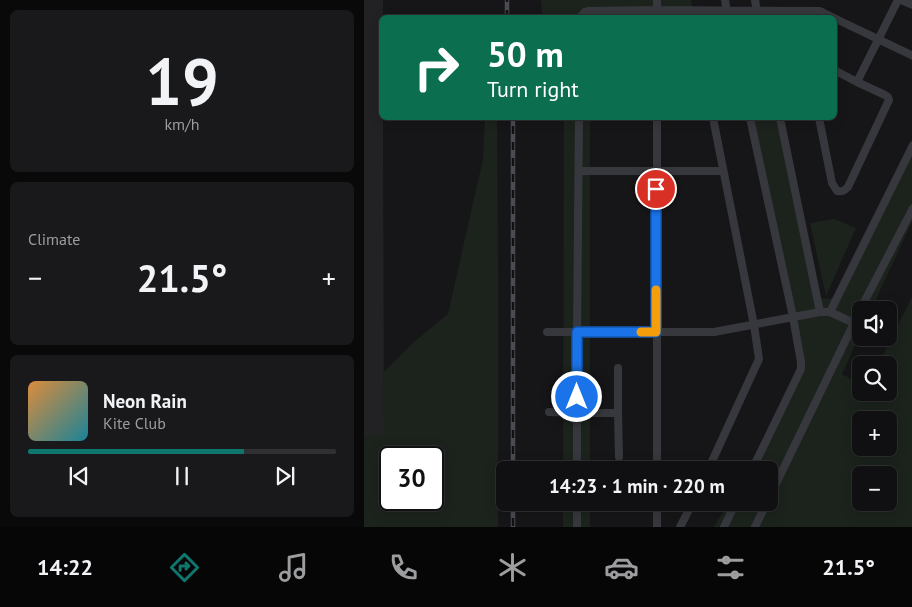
<!DOCTYPE html>
<meta charset="utf-8">
<style>
:root{--surface:#101012;--page:#19191b;--text:#f1f3f6;--muted:#9c9d9f;--line:#303032;--accent:#0f766e}
body{margin:0;font-family:"PT Sans",sans-serif;background:var(--page);color:var(--text);height:100vh;display:flex;flex-direction:column;font-size:19px;white-space:nowrap}
*{box-sizing:border-box;margin:0}
p{font-size:16px;color:var(--muted)}
.icon{flex:none;width:28px;height:28px;fill:none;stroke:currentColor;stroke-width:2;stroke-linecap:round;stroke-linejoin:round}
.map{position:relative;flex:1;overflow:hidden}
.details{display:flex;flex-direction:column;gap:10px;padding:10px;background:#09090a;width:364px}
.details>*{flex:none}
.hud{position:absolute;left:15px;top:15px;width:458px;height:105px;border-radius:8px;box-shadow:0 2px 12px #0003,0 0 0 1px var(--line);background:#0b6e4f;color:#fff;overflow:hidden}
.buttons{position:absolute;left:488px;top:301px;display:grid;gap:10px}
.buttons a{display:grid;place-items:center;width:45px;height:45px;border-radius:8px;background:var(--surface);box-shadow:0 2px 12px #0003,0 0 0 1px var(--line);font-size:25px}
.speed{position:absolute;left:15px;top:446px;display:flex;gap:10px;font-size:25px;font-weight:700;text-align:center}
.speed>*{display:grid;place-content:center;width:65px;height:65px;border-radius:50%;background:var(--surface);box-shadow:0 2px 12px #0003,0 0 0 1px var(--line);line-height:1}
.speed .limit{border:2px solid #111;border-radius:8px;background:#fff;color:#111}
.pin{position:absolute;display:grid;place-items:center;width:42px;height:42px;color:#fff;margin:-21px;border:2px solid #fff;border-radius:50%;box-shadow:0 1px 5px #0007}
.me{position:absolute;width:55px;margin:-28px;rotate:0deg;stroke-linejoin:round;filter:drop-shadow(0 0 4px #0008)}
.turn{display:flex;align-items:center;gap:18px;height:105px;padding:0 25px;font-size:22px}
.turn .icon{width:65px;height:65px;stroke-width:2.5}
.turn b{display:block;font-size:35px;line-height:42px}
.big{font-size:38px;font-weight:800;line-height:1.1}
.details .widget{flex:1;display:flex;flex-direction:column;justify-content:center;gap:8px;min-width:0;padding:0 18px;border-radius:8px;background:var(--page)}
.details .dial{align-items:center;gap:0}
.dial b{font-size:65px;line-height:1}
.song{display:flex;align-items:center;gap:15px}
.cover{width:60px;height:60px;border-radius:8px;background:linear-gradient(135deg,hsl(30 70% 55%),hsl(190 70% 35%))}
.played{height:5px;border-radius:2px;background:linear-gradient(90deg,var(--accent) 70%,var(--line) 70%)}
.keys{display:flex;justify-content:space-around;direction:ltr}
.heat{display:flex;justify-content:space-between;align-items:center;font-size:28px;direction:ltr}
.trip{position:absolute;left:132px;top:461px;width:282px;height:50px;border-radius:8px;background:var(--surface);box-shadow:0 2px 12px #0003,0 0 0 1px var(--line);font-weight:800;line-height:50px;text-align:center}
.dock{display:flex;height:80px;justify-content:space-around;align-items:center;background:#060607;color:var(--muted)}
.dock .icon{width:35px;height:35px}
.dock .on{color:var(--accent)}
.dock b{font-size:22px;color:var(--text)}
main{display:flex;flex:1;min-height:0}
.map>svg:first-child{display:block}
.built{fill:#222225}
.green{fill:#1c231d;fill-rule:evenodd}
.lines{fill:none;stroke-linecap:round;stroke-linejoin:round}
.street{stroke:#37383d;stroke-width:8}
.rail-casing{stroke:#4a4c52;stroke-width:4.5}
.rail{stroke:#111113;stroke-width:2.5;stroke-dasharray:8;stroke-linecap:butt}
.route-casing{stroke:#114b97;stroke-width:12}
.route{stroke:#1a73e8;stroke-width:9}
.slow{stroke:#f59e0b;stroke-width:9}
</style>
<main>
<section class="details">
<div class="widget dial"><b>19</b><p>km/h</p></div>
<div class="widget"><p>Climate</p>
<div class="heat"><a>−</a><b class="big">21.5°</b><a>+</a></div>
</div>
<div class="widget">
<div class="song"><i class="cover"></i><div><b>Neon Rain</b><p>Kite Club</p></div></div>
<div class="played"></div>
<div class="keys"><svg class="icon" aria-label="previous" viewBox="0 0 24 24"><path d="M18 5L8 12l10 7zM5 5v14"/></svg><svg class="icon" aria-label="pause" viewBox="0 0 24 24"><path d="M8 5v14M16 5v14"/></svg><svg class="icon" aria-label="next" viewBox="0 0 24 24"><path d="M6 5l10 7-10 7zM19 5v14"/></svg></div>
</div>
</section>
<div class="map">
<svg width="549" height="527" viewBox="0 0 549 527">
<rect width="100%" height="100%" fill="#161618"/>
<path class="built" d="M0,0H19V17L18,18V118H19L20,435H0Z"/>
<path class="green" d="M177,0H327L331,17H178Z
M121,118H133L134,285V527H0V435H20V372L51,341L84,314L119,159ZM26,458H69V500H26Z
M200,118H226V470H199Z
M390,118H413L452,298L475,299L548,151V222L507,310H496V334L478,374L496,384V392H524V365H514L548,297V527H350L364,503L406,502V470H382L440,368ZM496,420H524V448H496ZM496,475H524V502H496Z
M470,219L492,228L462,296L446,223Z
M199,503H226V527H199Z"/>
<g class="lines">
<path class="street" d="M361,0L364,18
M391,0L394,18
M537,0L549,5
M217,18V16L221,12L225,11L293,10V0
M293,18V10L456,11L470,18
M470,18L549,56
M470,70L493,82
M215,118L213,332H350L456,312H466L490,323L496,310
M386,118L429,317L437,362V369L388,470
M416,118L456,312
M455,118L468,183L473,191C478,192 480,191 484,187L525,100L524,97L521,95L493,82L534,0
M215,171H359
M496,310L549,208
M466,312L549,145
M183,332H213V470
M185,412L213,413H254L255,457
M254,413V368
M293,470V118
M344,470L395,359L390,325L349,118
M406,496L490,323
M213,502V527
M293,527V502
M316,527L329,502
M360,527L372,502
M391,527L403,502"/>
<defs>
<path id="rail" d="M143,18V0
M149,470V118
M149,502V527"/>
</defs>
<use href="#rail" class="rail-casing"/>
<use href="#rail" class="rail"/>
</g>
<g class="lines">
<defs>
<path id="route" d="M213,397V332H292V189"/>
</defs>
<use href="#route" class="route-casing"/>
<use href="#route" class="route"/>
<path class="slow" d="M277,332H292V290"/>
</g>
</svg>
<div class="buttons">
<a><svg class="icon" aria-label="sound" viewBox="0 0 24 24"><path d="M4 9h4l5-4v14l-5-4H4zM17 9q2 3 0 6"/></svg></a>
<a><svg class="icon" aria-label="search" viewBox="0 0 24 24"><circle cx="10" cy="10" r="6"/><path d="M15 15l6 6"/></svg></a>
<a>+</a>
<a>−</a>
</div>
<div class="speed"><div class="limit">30</div></div>
<div class="pin" style="left:292px;top:189px;background:#d93025"><svg class="icon" aria-label="arrive" viewBox="0 0 24 24"><path d="M6 21V4h12l-3 4 3 4H6"/></svg></div>
<svg class="me" style="left:213px;top:397px" viewBox="-20 -20 40 40"><circle r="17" fill="#1a73e8" stroke="#fff" stroke-width="3"/><path d="M0-11L8 9 0 5-8 9z" fill="#fff"/></svg>
<div class="trip">14:23 · 1 min · 220 m</div>
<div class="hud">
<div class="turn"><svg class="icon" aria-label="right" viewBox="0 0 24 24"><path d="M7 20v-9h11M14 6l5 5-5 5"/></svg><div><b>50 m</b>Turn right</div></div>
</div>
</div>
</main>
<nav class="dock">
<b>14:22</b>
<svg class="icon on" aria-label="directions" viewBox="0 0 24 24"><path d="M12 3l9 9-9 9-9-9zM9 14v-3h6M13 9l2 2-2 2"/></svg>
<svg class="icon" aria-label="music" viewBox="0 0 24 24"><path d="M9 18V5l10-2v13"/><circle cx="6" cy="18" r="3"/><circle cx="16" cy="16" r="3"/></svg>
<svg class="icon" aria-label="phone" viewBox="0 0 24 24"><path d="M5 4h4l2 5-3 2q2 4 5 5l2-3 5 2v4C11 20 4 13 5 4z"/></svg>
<svg class="icon" aria-label="climate" viewBox="0 0 24 24"><path d="M12 3v18M4 7l16 10M4 17L20 7"/></svg>
<svg class="icon" aria-label="car" viewBox="0 0 24 24"><path d="M5 17H2v-5l4-1 3-4h7l3 4 3 1v5h-3M9 17h6M6 11h13"/><circle cx="7" cy="17" r="2"/><circle cx="17" cy="17" r="2"/></svg>
<svg class="icon" aria-label="filters" viewBox="0 0 24 24"><path d="M4 7h16M4 17h16"/><circle cx="9" cy="7" r="2"/><circle cx="15" cy="17" r="2"/></svg>
<b>21.5°</b>
</nav>
